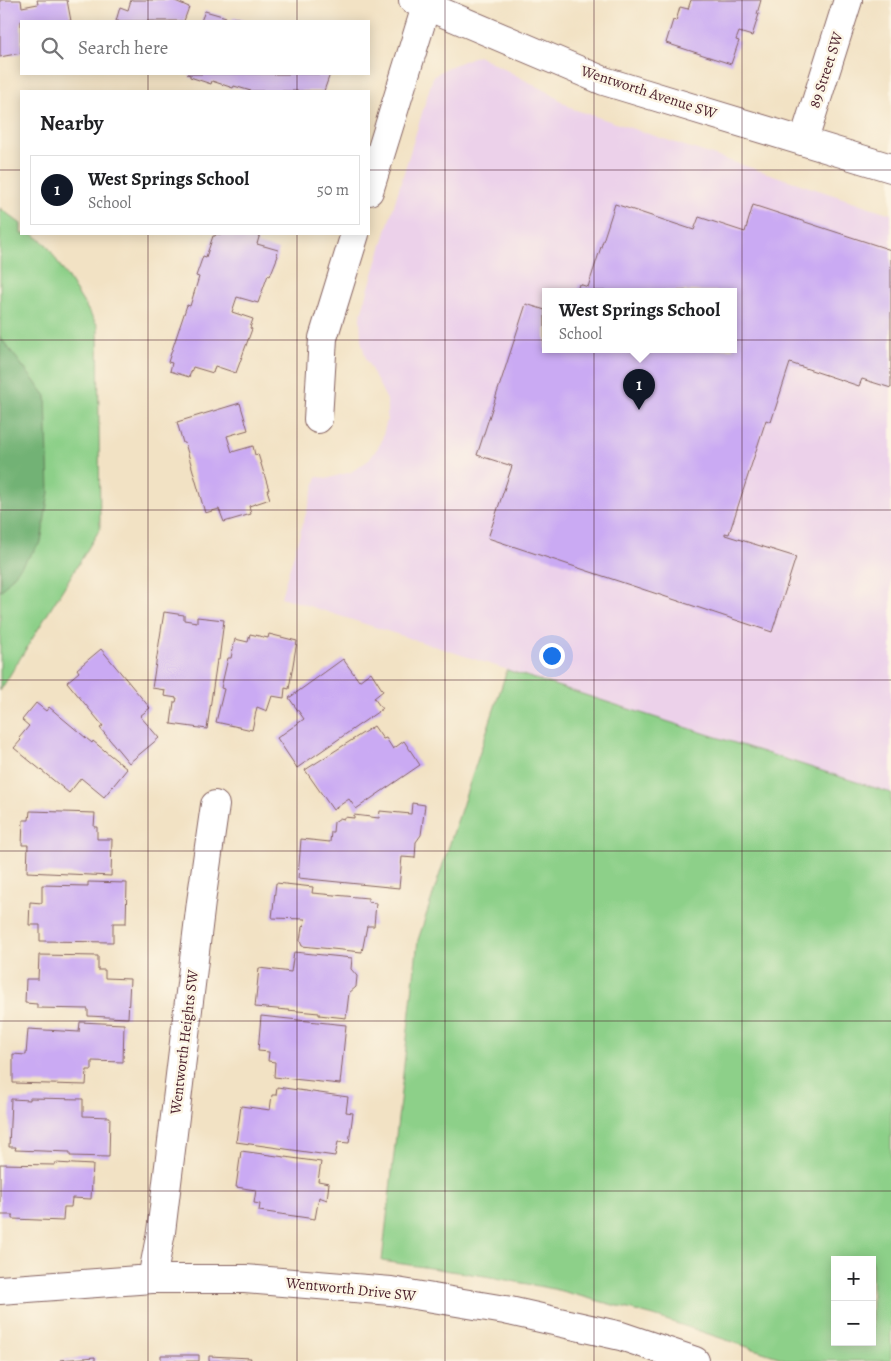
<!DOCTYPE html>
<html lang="en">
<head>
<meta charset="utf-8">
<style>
	:root { --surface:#fff; --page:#f2f2f2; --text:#202124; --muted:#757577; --line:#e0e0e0; --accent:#111827 }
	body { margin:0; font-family:Alegreya,serif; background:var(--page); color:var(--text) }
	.controls { position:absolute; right:15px; bottom:15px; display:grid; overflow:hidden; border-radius:0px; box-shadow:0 2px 12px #0003 }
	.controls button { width:45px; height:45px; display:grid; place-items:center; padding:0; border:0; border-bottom:1px solid var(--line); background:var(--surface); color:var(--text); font:25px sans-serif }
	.you { position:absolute; left:551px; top:655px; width:18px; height:18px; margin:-12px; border:4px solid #fff; border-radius:50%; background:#1a73e8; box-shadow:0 0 0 8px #1a73e833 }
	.badge { display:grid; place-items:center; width:32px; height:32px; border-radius:50%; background:var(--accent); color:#fff; font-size:16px; font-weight:700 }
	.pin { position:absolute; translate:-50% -41px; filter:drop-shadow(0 1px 2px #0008) }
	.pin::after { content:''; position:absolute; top:26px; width:18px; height:15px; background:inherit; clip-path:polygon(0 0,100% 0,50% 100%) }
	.popup { position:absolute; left:542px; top:288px; width:195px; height:65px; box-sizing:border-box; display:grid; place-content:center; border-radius:0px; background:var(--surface); filter:drop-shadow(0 1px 4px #0005); font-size:16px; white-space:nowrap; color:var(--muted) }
	.popup b { font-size:19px; color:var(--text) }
	.popup::after { content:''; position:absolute; left:50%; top:100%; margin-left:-10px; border:10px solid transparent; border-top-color:var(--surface) }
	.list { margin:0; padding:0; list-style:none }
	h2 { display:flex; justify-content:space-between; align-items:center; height:65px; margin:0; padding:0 20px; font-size:21px }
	h2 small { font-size:16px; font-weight:400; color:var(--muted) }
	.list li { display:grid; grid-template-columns:32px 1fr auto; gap:15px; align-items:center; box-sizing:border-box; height:70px; margin:0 10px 10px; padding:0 10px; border:1px solid var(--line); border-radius:0px }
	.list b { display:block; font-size:19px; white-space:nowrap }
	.list p { margin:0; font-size:16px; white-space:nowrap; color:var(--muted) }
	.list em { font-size:16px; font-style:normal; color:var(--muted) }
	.icon { flex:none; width:28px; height:28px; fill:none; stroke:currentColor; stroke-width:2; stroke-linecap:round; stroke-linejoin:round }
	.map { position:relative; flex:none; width:891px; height:1361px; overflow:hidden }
	.search { position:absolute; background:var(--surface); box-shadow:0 2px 12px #0003; left:20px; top:20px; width:350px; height:55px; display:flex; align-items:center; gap:12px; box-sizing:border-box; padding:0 18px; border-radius:0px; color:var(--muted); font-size:19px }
	.panel { position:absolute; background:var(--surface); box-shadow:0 2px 12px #0003; left:20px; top:90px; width:350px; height:145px; border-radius:0px }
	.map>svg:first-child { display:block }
	.built { fill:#ecd1ea; fill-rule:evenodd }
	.green { fill:#8dd089; stroke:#6c785a; fill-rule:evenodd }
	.forest { fill:#72b275; stroke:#5e6850 }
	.building { fill:#caaaf3 }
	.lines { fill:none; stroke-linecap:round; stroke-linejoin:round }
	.minor-casing { stroke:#856361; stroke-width:30 }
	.minor { stroke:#fff; stroke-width:28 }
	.grid { fill:none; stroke:#4a1f2b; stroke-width:1; stroke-opacity:0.55 }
	.labels { text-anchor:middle; stroke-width:5; stroke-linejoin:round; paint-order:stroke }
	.street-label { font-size:15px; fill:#4a1f2b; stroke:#fcf5e5 }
</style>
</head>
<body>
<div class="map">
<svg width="891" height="1361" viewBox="0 0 891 1361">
	<rect width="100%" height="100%" fill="#fcf5e5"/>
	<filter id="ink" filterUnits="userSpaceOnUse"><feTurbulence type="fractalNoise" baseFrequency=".02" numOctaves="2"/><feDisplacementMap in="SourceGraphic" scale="10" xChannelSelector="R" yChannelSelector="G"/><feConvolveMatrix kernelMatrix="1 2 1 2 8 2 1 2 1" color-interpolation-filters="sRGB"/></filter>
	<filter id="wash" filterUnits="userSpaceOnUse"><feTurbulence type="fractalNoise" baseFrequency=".0096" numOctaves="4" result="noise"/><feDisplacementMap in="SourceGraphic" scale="20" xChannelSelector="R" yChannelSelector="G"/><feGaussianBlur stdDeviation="1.12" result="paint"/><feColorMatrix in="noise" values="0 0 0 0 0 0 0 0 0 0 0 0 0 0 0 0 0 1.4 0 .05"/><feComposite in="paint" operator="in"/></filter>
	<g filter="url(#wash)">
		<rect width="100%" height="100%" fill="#f2e2c4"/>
		<path class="built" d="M 478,55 L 551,94 L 573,109 L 891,214 L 891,793 L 281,597 L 317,477 L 329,478 L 351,472 L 369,460 L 381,443 L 387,420 L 387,400 L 366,359 L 361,340 L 360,317 L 433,77 L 444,69 ZM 545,291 L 733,291 L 733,349 L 545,349 Z"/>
		<path class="green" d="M 0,208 L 21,224 L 21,234 L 33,234 L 47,245 L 98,326 L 100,529 L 0,691 Z
			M 507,670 L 891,793 L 891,1361 L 790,1361 L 654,1316 L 554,1289 L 485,1276 L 382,1261 L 418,940 ZM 835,1260 L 872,1260 L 872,1342 L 835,1342 Z"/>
		<path class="forest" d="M 0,337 L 46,396 L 49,492 L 41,542 L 0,592 Z"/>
		<g id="blocks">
			<path class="building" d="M 0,0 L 21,0 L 22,7 L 38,4 L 37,0 L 67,0 L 71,21 L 21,21 L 21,53 L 0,57 Z
				M 131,0 L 173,0 L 189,7 L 184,21 L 116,21 L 120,7 L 128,10 Z
				M 691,0 L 761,0 L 757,14 L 759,14 L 752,36 L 739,32 L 736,40 L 739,41 L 731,64 L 666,43 L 673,20 L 676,21 L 680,7 L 688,9 Z
				M 205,11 L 226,17 L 226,19 L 232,21 L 201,21 Z
				M 233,18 L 238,18 L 246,21 L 232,21 Z
				M 187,74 L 330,74 L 324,91 L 251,91 L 234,86 L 233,88 L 212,81 L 211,84 L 190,77 L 190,75 Z
				M 615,204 L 694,230 L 699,217 L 745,232 L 753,205 L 891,250 L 891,388 L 862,379 L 859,386 L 790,363 L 771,422 L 766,420 L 729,534 L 725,533 L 725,535 L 796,557 L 772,632 L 488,538 L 512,466 L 477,455 L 526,304 L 545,310 L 545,349 L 733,349 L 733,291 L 577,291 L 579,284 L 588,287 Z
				M 216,234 L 260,234 L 257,244 L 278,250 L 277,255 L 278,256 L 270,276 L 268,275 L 258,303 L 237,297 L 232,312 L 253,319 L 250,328 L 252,329 L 236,373 L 215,366 L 213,373 L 193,367 L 189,377 L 170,371 L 172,363 L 168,362 L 187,305 L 190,306 L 199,277 L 196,276 L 203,256 L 206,257 L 213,236 L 215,236 Z
				M 240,403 L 248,430 L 227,436 L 232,452 L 253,446 L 255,455 L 258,454 L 269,490 L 267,490 L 270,499 L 249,506 L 251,514 L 224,522 L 219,509 L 205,513 L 185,443 L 183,443 L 177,422 Z
				M 164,612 L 184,615 L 184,620 L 197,622 L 197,617 L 224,620 L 219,660 L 217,660 L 207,729 L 171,724 L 174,702 L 176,702 L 177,698 L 164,696 L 165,690 L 152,688 Z
				M 250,634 L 268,638 L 269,634 L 297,641 L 289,689 L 285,688 L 284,698 L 272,696 L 267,711 L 257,707 L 252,730 L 216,722 L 224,689 L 221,688 L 228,658 L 231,658 L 235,639 L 248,642 Z
				M 101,649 L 150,708 L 140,716 L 159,738 L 129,763 L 100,728 L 103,726 L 67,682 L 79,672 L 77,669 Z
				M 343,659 L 359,681 L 371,672 L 383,691 L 374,698 L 382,709 L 297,768 L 277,738 L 304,719 L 289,698 Z
				M 36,703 L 46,711 L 49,707 L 92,743 L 93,741 L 127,769 L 104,797 L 81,778 L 69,793 L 14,748 L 21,740 L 19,738 L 29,726 L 22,720 Z
				M 374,726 L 383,739 L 386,738 L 393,749 L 404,741 L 420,765 L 356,809 L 349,799 L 333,810 L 305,770 Z
				M 412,803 L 425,805 L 421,835 L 416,842 L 415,858 L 402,857 L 399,888 L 298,878 L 301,839 L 330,842 L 331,832 L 333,832 L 334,822 L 340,818 L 344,819 L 344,817 L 354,818 L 354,815 L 379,818 L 380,811 L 411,814 Z
				M 30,811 L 95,813 L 94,827 L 97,827 L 97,839 L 112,839 L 111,876 L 27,872 L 28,845 L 22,845 L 23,820 L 29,820 Z
				M 88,882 L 127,883 L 126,923 L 113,923 L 113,942 L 40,941 L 40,925 L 29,925 L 30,902 L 42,903 L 42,885 L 88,886 Z
				M 276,883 L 313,887 L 312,893 L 368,898 L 368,902 L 376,903 L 374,926 L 367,926 L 362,952 L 302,946 L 300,941 L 302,927 L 304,925 L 305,919 L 272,918 Z
				M 294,952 L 352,958 L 351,969 L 357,976 L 356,987 L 349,993 L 346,1018 L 319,1015 L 319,1013 L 255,1007 L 259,968 L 291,972 Z
				M 39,955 L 98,956 L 98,970 L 105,970 L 105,978 L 130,979 L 128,1018 L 88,1016 L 88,1009 L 37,1008 L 37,1004 L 25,1003 L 26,979 L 38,979 Z
				M 261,1016 L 346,1025 L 340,1084 L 274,1077 L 275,1062 L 268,1061 L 269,1052 L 258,1051 Z
				M 80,1022 L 124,1024 L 123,1062 L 92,1061 L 92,1070 L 87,1070 L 86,1085 L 13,1083 L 13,1054 L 26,1055 L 28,1029 L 79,1032 Z
				M 277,1087 L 348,1097 L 346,1112 L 353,1113 L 349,1143 L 338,1142 L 335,1156 L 236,1142 L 241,1106 L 270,1110 L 272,1095 L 276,1095 Z
				M 30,1098 L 83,1099 L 83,1116 L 110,1117 L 109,1157 L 70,1156 L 70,1152 L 15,1150 L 16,1147 L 9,1147 L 11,1099 L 30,1100 Z
				M 241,1151 L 321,1162 L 318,1181 L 329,1183 L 327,1200 L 319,1197 L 315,1219 L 259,1211 L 260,1204 L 254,1203 L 256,1190 L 236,1187 Z
				M 55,1163 L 93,1165 L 91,1199 L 72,1198 L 71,1207 L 64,1207 L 63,1221 L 13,1219 L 13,1215 L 0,1215 L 0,1164 L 55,1165 Z
				M 161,1355 L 199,1355 L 199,1361 L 161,1361 Z
				M 209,1356 L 251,1358 L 250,1361 L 209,1361 Z
				M 95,1357 L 95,1361 L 60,1361 L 60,1360 Z"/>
		</g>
	</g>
	<g filter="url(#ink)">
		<use href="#blocks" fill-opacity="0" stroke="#856361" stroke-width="1"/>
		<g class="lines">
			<g class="minor-casing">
				<path id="minor" d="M 413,0 L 604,81 L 891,168
					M 804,140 L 848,0
					M 369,191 L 428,0
					M 318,419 L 323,338 L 355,234
					M 152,1279 L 161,1232 L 201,902 L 215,805
					M 0,1290 L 152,1279 L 245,1279 L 391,1291 L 505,1310 L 621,1336 L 695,1361"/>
			</g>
			<use href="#minor" class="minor"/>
		</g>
	</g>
	<path class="grid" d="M 148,0 L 148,21M 297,0 L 297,21M 445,0 L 445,1361M 594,0 L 594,1361M 742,0 L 742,1361M 148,74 L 148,91M 297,74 L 297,91M 0,170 L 21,170M 369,170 L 891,170M 148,234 L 148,1361M 297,234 L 297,1361M 0,340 L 891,340M 0,510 L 891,510M 0,680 L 891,680M 0,851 L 891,851M 0,1021 L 891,1021M 0,1191 L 891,1191"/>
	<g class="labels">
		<g class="street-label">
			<text transform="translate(826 70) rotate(-72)" y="5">89 Street SW</text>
			<text transform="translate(649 92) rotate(18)" y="5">Wentworth Avenue SW</text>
			<text transform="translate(184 1042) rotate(-83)" y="5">Wentworth Heights SW</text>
			<text transform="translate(351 1289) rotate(6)" y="5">Wentworth Drive SW</text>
		</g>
	</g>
</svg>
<div class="controls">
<button>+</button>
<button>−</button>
</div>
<div class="you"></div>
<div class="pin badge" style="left:639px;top:410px">1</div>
<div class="popup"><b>West Springs School</b>School</div>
<div class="search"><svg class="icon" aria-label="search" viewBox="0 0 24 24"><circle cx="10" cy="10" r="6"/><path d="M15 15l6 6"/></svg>Search here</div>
<section class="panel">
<h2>Nearby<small></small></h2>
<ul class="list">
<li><span class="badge">1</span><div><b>West Springs School</b><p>School</p></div><em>50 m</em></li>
</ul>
</section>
</div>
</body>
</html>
